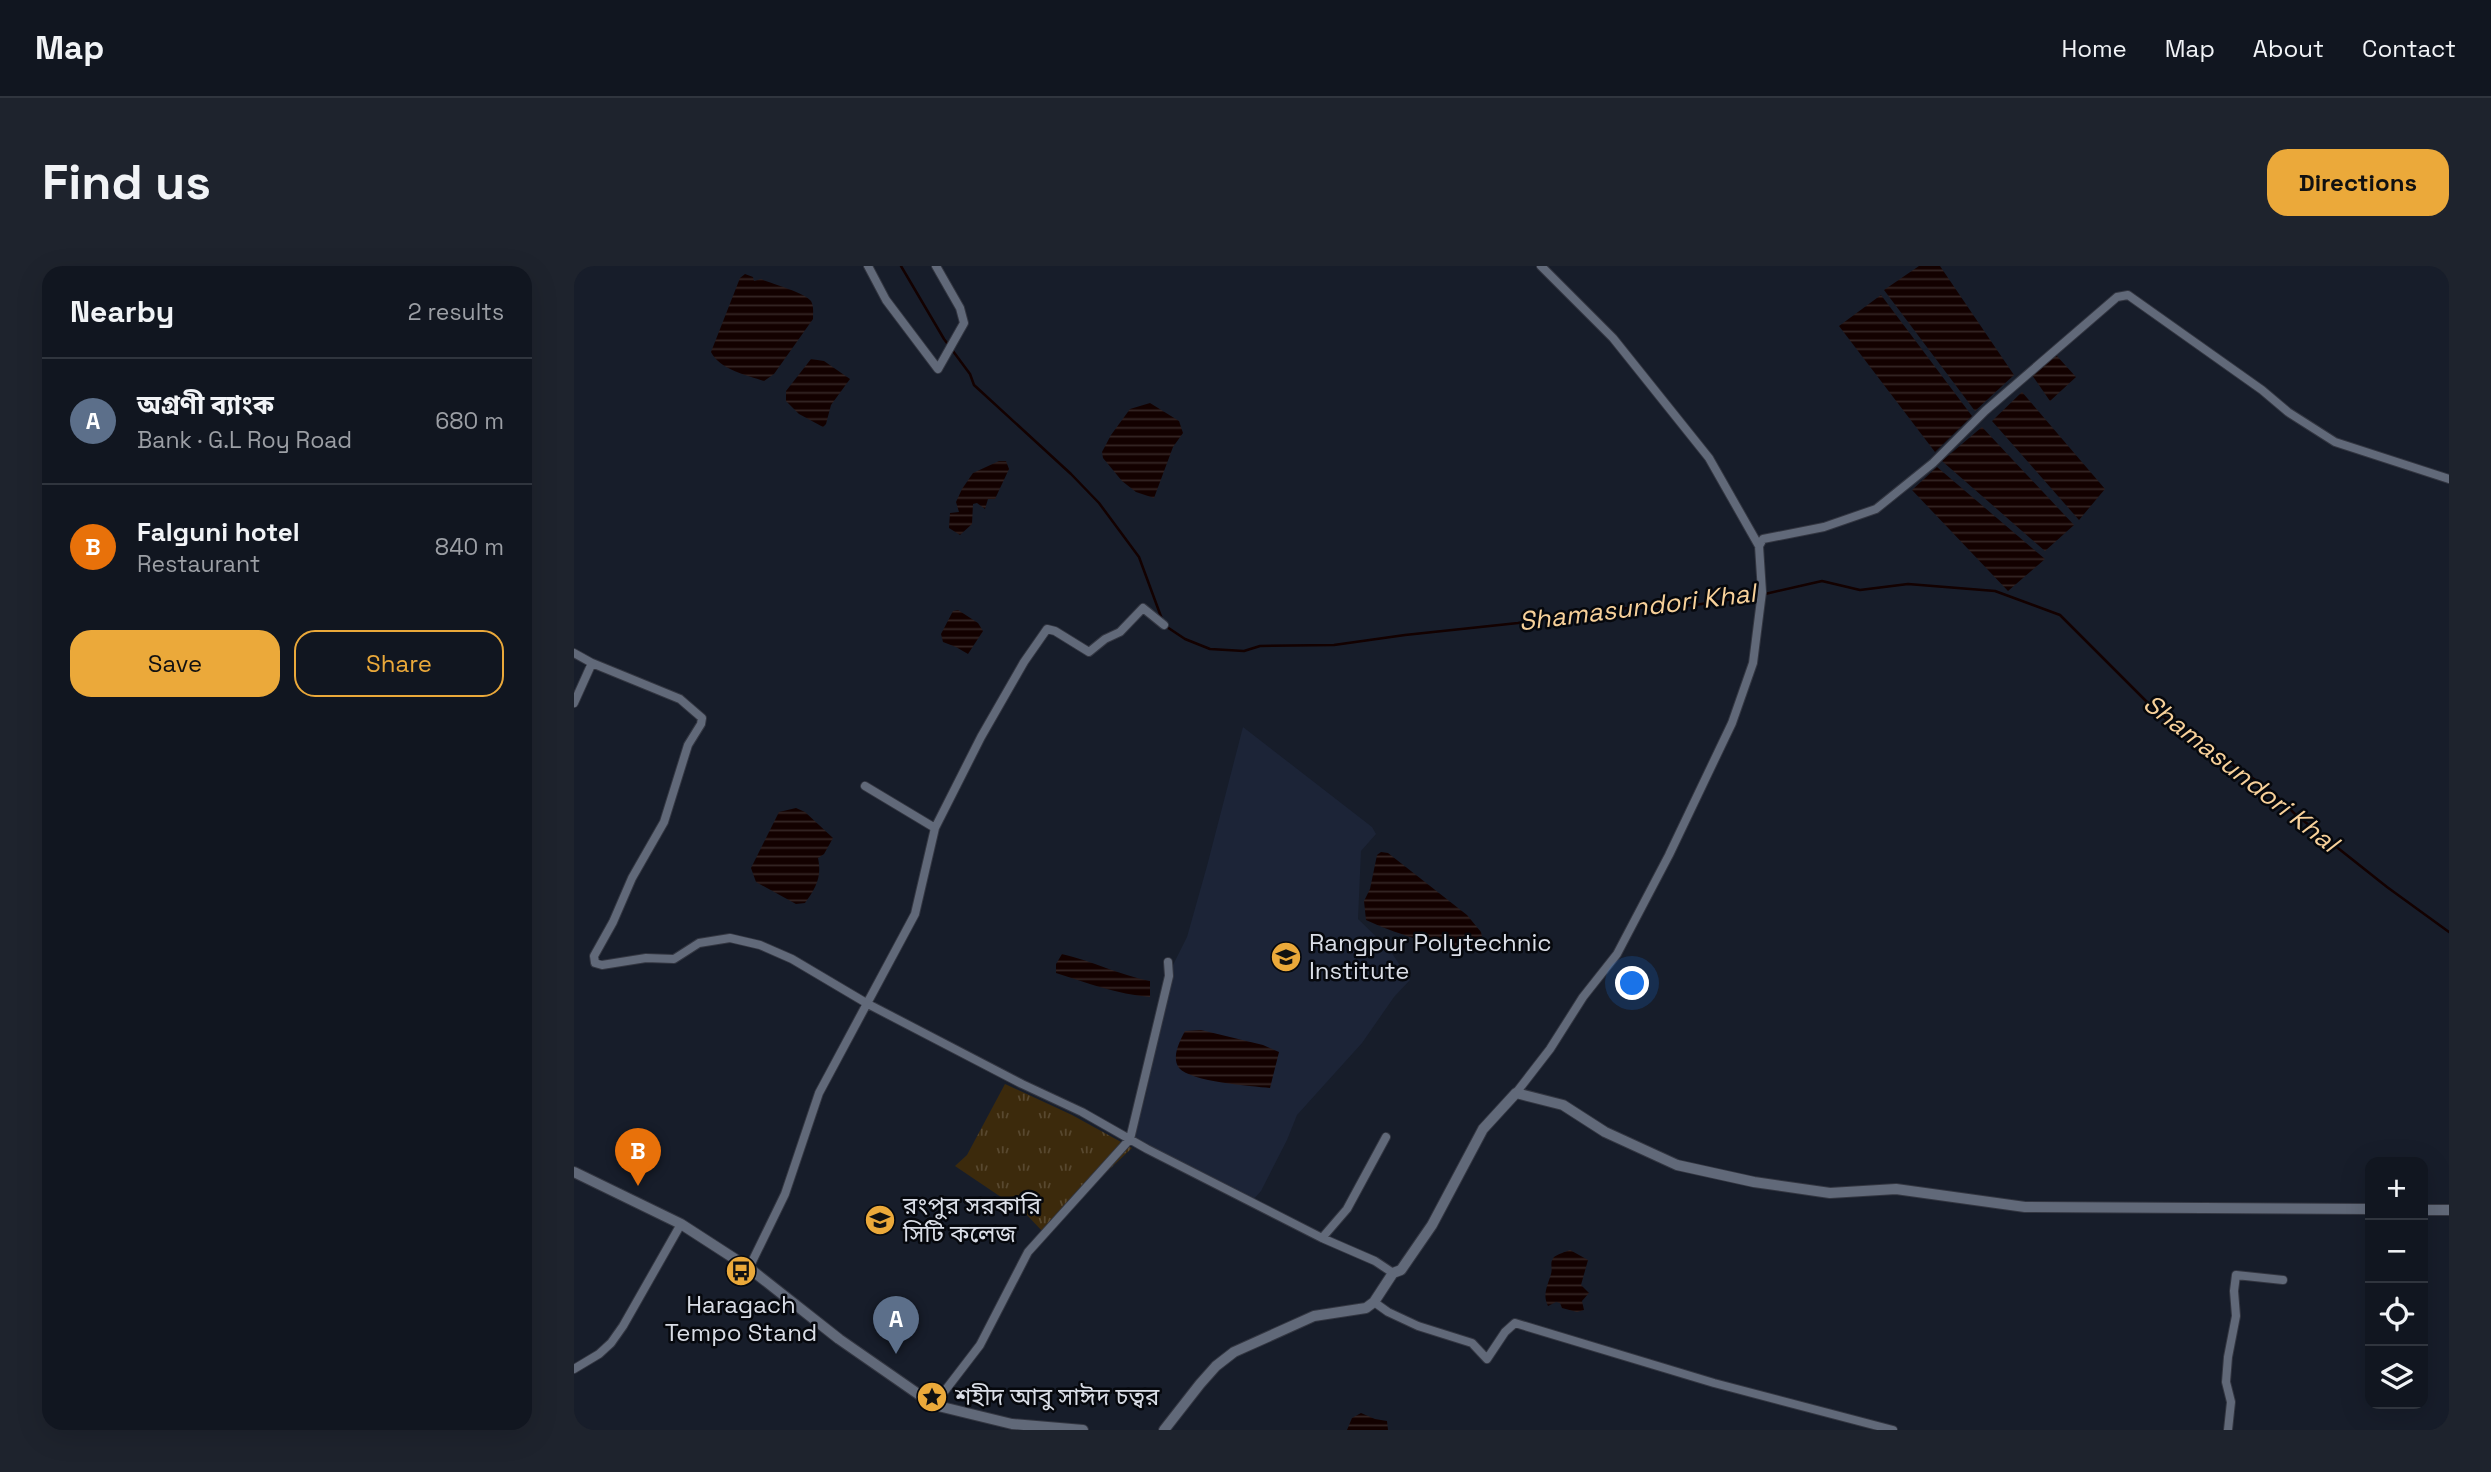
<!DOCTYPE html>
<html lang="en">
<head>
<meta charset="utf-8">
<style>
	:root { --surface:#111620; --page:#1e232d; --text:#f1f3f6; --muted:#9c9fa5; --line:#30353e; --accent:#eba93a }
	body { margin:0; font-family:"Space Grotesk","Noto Sans Bengali",sans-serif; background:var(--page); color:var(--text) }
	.controls { position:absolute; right:21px; bottom:21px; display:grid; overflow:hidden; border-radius:14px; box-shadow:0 7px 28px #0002 }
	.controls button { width:63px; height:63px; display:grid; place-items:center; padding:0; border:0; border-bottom:2px solid var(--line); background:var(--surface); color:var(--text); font:35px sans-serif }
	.you { position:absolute; left:1059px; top:718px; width:24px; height:24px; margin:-18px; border:5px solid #fff; border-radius:50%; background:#1a73e8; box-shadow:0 0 0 10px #1a73e833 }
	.badge { display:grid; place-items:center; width:46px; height:46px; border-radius:50%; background:var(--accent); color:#fff; font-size:23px; font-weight:700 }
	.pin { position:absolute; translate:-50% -58px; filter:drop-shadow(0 2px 4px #0008) }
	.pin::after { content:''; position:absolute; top:37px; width:24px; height:21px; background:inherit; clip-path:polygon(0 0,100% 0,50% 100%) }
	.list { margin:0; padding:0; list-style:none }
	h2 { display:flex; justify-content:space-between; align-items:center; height:91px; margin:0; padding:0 28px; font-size:30px }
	h2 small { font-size:23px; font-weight:400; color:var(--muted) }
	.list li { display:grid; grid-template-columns:46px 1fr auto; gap:21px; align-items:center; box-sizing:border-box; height:126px; padding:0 28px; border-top:2px solid var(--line) }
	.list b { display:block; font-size:26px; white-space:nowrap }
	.list p { margin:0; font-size:23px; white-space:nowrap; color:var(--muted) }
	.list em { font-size:23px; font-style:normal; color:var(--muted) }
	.actions { display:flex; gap:14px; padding:21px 28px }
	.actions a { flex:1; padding:16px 0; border:2px solid var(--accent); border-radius:21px; text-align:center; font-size:24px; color:var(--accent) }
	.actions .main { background:var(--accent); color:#111 }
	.icon { flex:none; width:38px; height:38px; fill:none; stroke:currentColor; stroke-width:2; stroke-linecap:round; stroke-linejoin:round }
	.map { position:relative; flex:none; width:1875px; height:1164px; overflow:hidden; border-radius:21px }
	header { display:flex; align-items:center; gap:42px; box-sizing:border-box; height:98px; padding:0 35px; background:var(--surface); border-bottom:2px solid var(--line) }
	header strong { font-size:33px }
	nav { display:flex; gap:38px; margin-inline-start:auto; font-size:24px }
	.intro { display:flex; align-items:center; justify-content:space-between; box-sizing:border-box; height:168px; padding:0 42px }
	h1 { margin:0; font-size:49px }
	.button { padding:18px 32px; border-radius:21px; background:var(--accent); color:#111; font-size:24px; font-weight:700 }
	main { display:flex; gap:42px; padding:0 42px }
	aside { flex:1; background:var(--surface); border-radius:21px; box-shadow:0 7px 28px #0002 }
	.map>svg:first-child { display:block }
	.built { fill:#1c2437 }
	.park { fill:url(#park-tufts) }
	.water { fill:url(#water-rules) }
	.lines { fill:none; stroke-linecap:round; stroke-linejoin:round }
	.stream { stroke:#130100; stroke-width:2.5 }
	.street-casing { stroke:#333641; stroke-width:10 }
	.secondary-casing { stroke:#333641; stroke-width:12 }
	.street { stroke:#616979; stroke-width:8 }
	.secondary { stroke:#616979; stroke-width:10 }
	.labels { text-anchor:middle; stroke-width:5; stroke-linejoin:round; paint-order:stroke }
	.poi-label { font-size:24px; fill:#d9dde6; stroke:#06080d; text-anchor:start }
	.water-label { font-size:26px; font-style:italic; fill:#f8d19a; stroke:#06080d }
</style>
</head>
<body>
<header>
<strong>Map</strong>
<nav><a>Home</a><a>Map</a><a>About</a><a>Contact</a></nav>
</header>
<div class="intro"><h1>Find us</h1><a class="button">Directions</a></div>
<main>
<aside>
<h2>Nearby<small>2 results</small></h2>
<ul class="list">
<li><span class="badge" style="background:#5c6f8a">A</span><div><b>অগ্রণী ব্যাংক</b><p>Bank · G.L Roy Road</p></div><em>680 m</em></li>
<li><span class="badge" style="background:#e8710a">B</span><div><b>Falguni hotel</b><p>Restaurant</p></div><em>840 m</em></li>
</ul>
<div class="actions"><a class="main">Save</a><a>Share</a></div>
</aside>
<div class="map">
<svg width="1875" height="1164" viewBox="0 0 1875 1164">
	<defs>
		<pattern id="park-tufts" width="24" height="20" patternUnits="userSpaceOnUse" patternTransform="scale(1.75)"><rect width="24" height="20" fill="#3c2a0c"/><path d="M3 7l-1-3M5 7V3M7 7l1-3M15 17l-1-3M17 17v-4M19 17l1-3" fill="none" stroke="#58482f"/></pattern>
		<pattern id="water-rules" width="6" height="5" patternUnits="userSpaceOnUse" patternTransform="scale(1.75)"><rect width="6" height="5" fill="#130100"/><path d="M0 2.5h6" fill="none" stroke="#352625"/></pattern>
	</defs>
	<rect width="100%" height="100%" fill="#171d2a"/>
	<path class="built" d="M 669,461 L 798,561 L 802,568 L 787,585 L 784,653 L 815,683 L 836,714 L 820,731 L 788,777 L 723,849 L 713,874 L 687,925 L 679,934 L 555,869 L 571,833 L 599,699 L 613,671 L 633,600 Z"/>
	<path class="park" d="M 431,818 L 498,849 L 558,882 L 469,966 L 452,948 L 381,900 L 393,889 Z"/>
	<path class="water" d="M 1345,0 L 1366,0 L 1440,109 L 1401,145 L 1310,24 Z
		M 171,8 L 179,11 L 180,15 L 187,13 C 198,18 230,26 237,35 C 240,40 239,48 239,53 L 200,108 L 190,115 C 173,109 146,104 137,86 L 166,12 Z
		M 1307,29 L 1398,150 L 1361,186 L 1265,60 Z
		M 1482,89 L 1502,111 L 1476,135 L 1458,109 Z
		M 237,93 L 250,95 L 276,113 L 257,139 L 252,158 L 249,161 L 225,148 L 212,135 L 212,125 Z
		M 1448,126 L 1531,223 L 1505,254 L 1418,155 Z
		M 576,137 L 605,155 L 609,167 L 599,181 L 580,232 L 562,226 L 548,215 L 529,192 L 528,186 L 537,169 L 556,143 Z
		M 1408,161 L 1500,259 L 1471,285 L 1368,195 Z
		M 425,195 L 432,195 L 435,203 L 421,233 L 414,233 L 411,243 L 403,237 L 399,238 L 398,258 L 386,269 L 375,262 L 376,247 L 385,246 L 382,236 L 388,223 L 399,207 Z
		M 1363,201 L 1471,293 L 1434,325 L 1338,224 Z
		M 384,344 L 404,357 L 409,365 L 394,388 L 382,381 L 369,376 L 367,368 L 379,345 Z
		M 222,542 L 231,546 L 259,572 L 250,588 L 244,592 C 248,611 242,622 231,637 L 222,638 L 182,616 L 177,602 L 205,546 Z
		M 807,586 L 814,587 L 893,649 L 907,666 L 909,676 L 904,682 C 878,687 817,666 792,654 L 790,635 L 796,623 L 803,589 Z
		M 488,688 C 518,695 546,709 576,715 L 576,731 C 543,728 513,717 482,707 L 482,698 Z
		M 627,764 L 689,779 L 705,786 L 696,822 C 677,820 617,816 605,802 C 597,791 606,775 611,765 Z
		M 996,984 L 1014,994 L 1007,1019 L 1015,1027 L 1008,1035 L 1010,1044 L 1003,1046 L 988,1042 L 986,1037 L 982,1036 L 974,1040 C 968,1028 974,1019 977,1008 C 979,1001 975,997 980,991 C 984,988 991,986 996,984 Z
		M 787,1147 L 801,1153 L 813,1155 L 814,1164 L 773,1164 L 778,1152 Z"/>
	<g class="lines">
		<path class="stream" d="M 327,0 L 370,73 L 396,108 L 400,119 L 497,208 L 525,237 L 565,291 L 589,356
			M 1191,328 L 1248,315 L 1286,324 L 1334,318 L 1421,325 L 1486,349 L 1584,447 L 1696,524 L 1721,548 L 1813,621 L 1875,666
			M 593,361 L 611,373 L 636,383 L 670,385 L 686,380 L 760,379 L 831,369 L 944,357 L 995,348 L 1054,342 L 1121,339 L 1185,329"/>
		<g class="street-casing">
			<path id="street" d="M 294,0 L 312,34 L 364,103 L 390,57 L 386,42 L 362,0
				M 1185,280 L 1189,273 L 1250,261 L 1302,243 L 1359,197 L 1411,145 L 1543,31 L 1554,29 L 1688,124 L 1714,146 L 1761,176 L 1875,213
				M 0,387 L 18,397 L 106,433 L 128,452 L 127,458 L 114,479 L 90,556 L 58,612 L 39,656 L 20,690 L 21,697 L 28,699 L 72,692 L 100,693 L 125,677 L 156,672 L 186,679 L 218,693 L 294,738 L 448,818 L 508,846 L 573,883 L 748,972 L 801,995 L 819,1007
				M 0,437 L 18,397
				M 291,520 L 361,562
				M 942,827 L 976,783 L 1009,731 L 1043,688 L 1095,589 L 1158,457 L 1179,397 L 1188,326 L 1185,280 L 1135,192 L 1039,72 L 967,0
				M 748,972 L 773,943 L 812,871
				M 175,1002 L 211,928 L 245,827 L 341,648 L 361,562 L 407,471 L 450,396 L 473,363 L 481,365 L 515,386 L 531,373 L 546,366 L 569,342 L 590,359
				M 800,1036 L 814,1046 L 844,1060 L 898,1077 L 913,1093 L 931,1066 L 941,1057 L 1140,1117 L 1319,1164
				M 0,1103 L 25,1088 L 37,1077 L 49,1060 L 107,958
				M 360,1139 L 406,1079 L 454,986 L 556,873 L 595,710 L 594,696
				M 1654,1164 L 1657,1136 L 1652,1116 L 1654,1091 L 1662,1050 L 1660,1025 L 1662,1009 L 1709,1014"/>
		</g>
		<g class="secondary-casing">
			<path id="secondary" d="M 0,906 L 107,958 L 175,1002 L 265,1073 L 360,1139 L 438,1158 L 509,1164
				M 1849,944 L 1875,944
				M 590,1164 L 626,1118 L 642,1100 L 660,1086 L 740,1050 L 792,1042 L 800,1036 L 819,1007 L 827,1004 L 858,959 L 909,863 L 942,827 L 989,839 L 1031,866 L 1103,899 L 1180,916 L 1256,927 L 1322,923 L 1451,941 L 1796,943"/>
		</g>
		<use href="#street" class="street"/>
		<use href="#secondary" class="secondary"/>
	</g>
	<defs>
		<g id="university-disc" transform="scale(1.575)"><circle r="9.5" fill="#eba93a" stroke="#06080d"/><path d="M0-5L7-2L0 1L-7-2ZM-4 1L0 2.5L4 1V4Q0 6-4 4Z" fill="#111"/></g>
		<g id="bus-disc" transform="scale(1.575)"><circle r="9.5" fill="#eba93a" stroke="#06080d"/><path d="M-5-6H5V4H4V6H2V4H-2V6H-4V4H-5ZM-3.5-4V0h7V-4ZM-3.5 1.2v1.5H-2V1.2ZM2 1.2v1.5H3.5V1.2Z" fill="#111"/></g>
		<g id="sight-disc" transform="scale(1.575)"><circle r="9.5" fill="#eba93a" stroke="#06080d"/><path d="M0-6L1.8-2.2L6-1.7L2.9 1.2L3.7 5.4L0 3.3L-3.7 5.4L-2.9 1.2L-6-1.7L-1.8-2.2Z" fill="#111"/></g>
	</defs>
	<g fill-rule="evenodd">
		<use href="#university-disc" x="712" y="691"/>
		<use href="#university-disc" x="306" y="954"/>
		<use href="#bus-disc" x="167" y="1005"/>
		<use href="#sight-disc" x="358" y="1131"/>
	</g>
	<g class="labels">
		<g class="poi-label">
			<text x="735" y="685">Rangpur Polytechnic<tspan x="735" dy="28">Institute</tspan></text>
			<text x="329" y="948">রংপুর সরকারি<tspan x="329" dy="28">সিটি কলেজ</tspan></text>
			<text x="167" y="1047" text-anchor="middle">Haragach<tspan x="167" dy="28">Tempo Stand</tspan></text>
			<text x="381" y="1139">শহীদ আবু সাঈদ চত্বর</text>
		</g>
		<g class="water-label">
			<text transform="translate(1063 341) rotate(-7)" y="9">Shamasundori Khal</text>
			<text transform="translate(1667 507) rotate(38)" y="9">Shamasundori Khal</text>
		</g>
	</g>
</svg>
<div class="controls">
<button>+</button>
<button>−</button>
<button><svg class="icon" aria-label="locate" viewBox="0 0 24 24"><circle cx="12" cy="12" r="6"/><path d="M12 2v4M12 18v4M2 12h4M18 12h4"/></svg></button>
<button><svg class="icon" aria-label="layers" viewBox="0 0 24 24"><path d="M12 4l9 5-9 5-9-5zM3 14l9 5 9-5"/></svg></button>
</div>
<div class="you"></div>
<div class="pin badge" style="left:322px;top:1088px;background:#5c6f8a">A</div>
<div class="pin badge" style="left:64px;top:920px;background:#e8710a">B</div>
</div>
</main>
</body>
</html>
